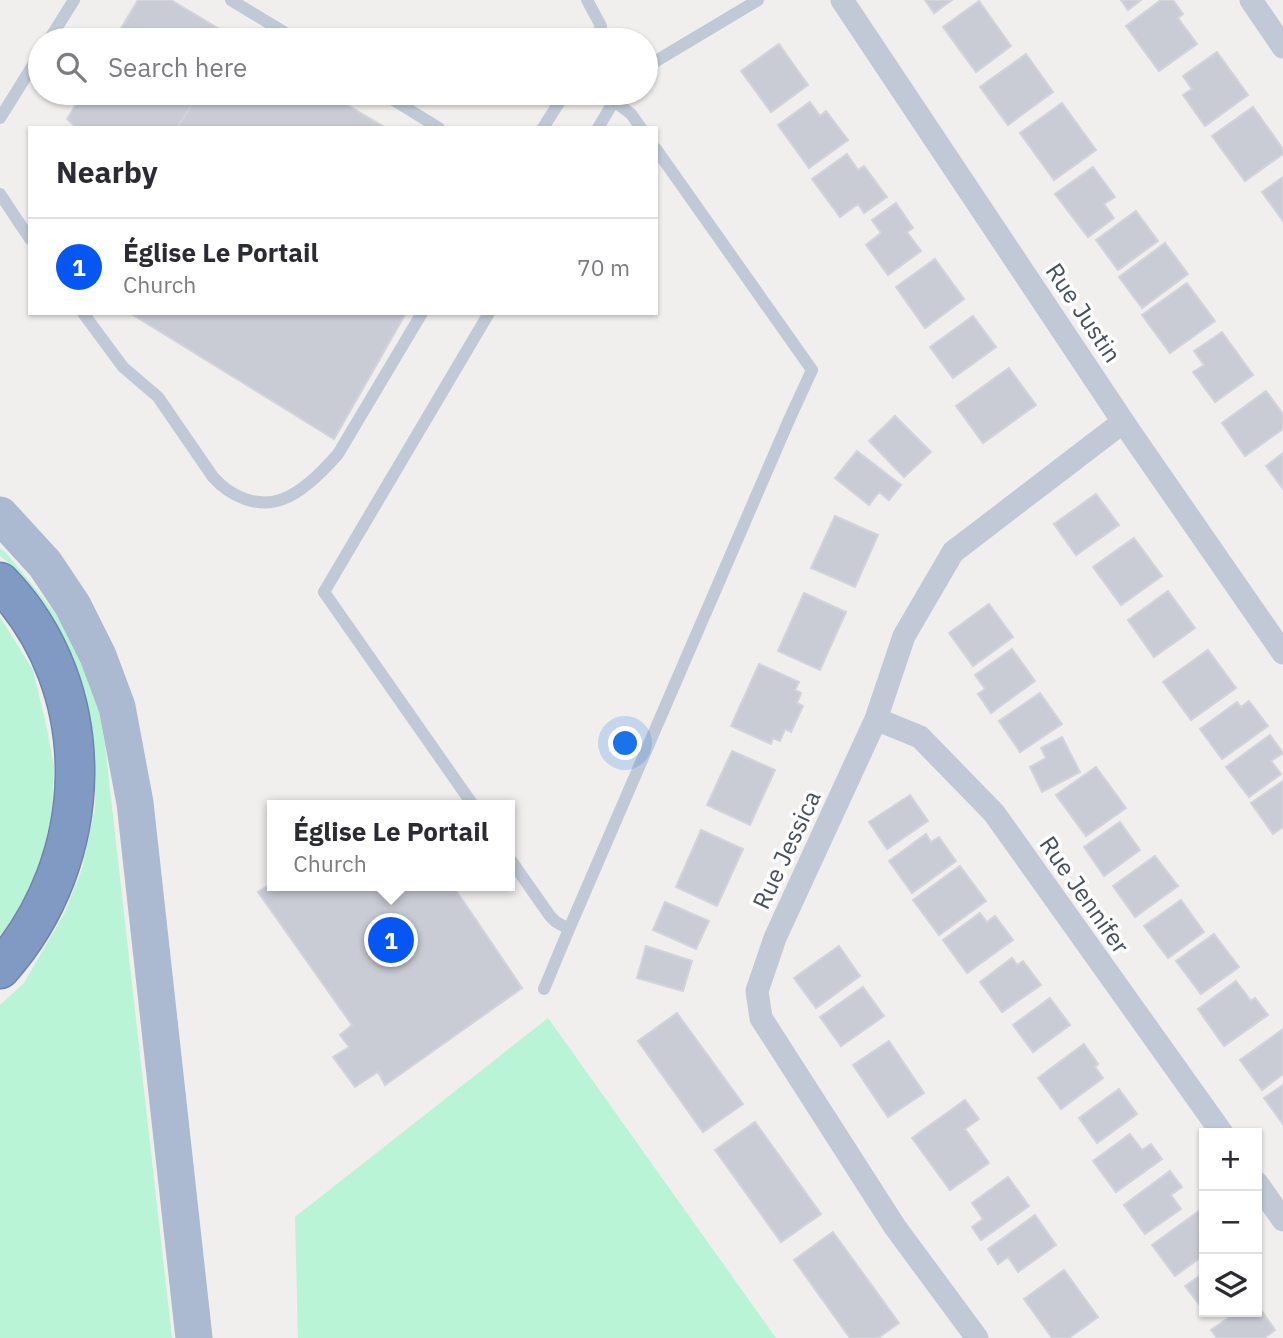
<!DOCTYPE html>
<html lang="en">
<head>
<meta charset="utf-8">
<style>
	:root { --surface:#fff; --page:#f7f7f7; --text:#2b2b33; --muted:#7c7c81; --line:#e1e1e2; --accent:#0656f4 }
	body { margin:0; font-family:"IBM Plex Sans",sans-serif; background:var(--page); color:var(--text) }
	.controls { position:absolute; right:21px; bottom:21px; display:grid; overflow:hidden; border-radius:0px; box-shadow:0 2px 5px #0004 }
	.controls button { width:63px; height:63px; display:grid; place-items:center; padding:0; border:0; border-bottom:2px solid var(--line); background:var(--surface); color:var(--text); font:35px sans-serif }
	.you { position:absolute; left:626px; top:744px; width:24px; height:24px; margin:-18px; border:5px solid #fff; border-radius:50%; background:#1a73e8; box-shadow:0 0 0 10px #1a73e833 }
	.badge { display:grid; place-items:center; width:46px; height:46px; border-radius:50%; background:var(--accent); color:#fff; font-size:23px; font-weight:700 }
	.pin { position:absolute; translate:-50% -50%; border:4px solid #fff; box-shadow:0 2px 7px #0006 }
	.popup { position:absolute; left:267px; top:800px; width:248px; height:91px; box-sizing:border-box; display:grid; place-content:center; border-radius:0px; background:var(--surface); filter:drop-shadow(0 2px 5px #0005); font-size:23px; white-space:nowrap; color:var(--muted) }
	.popup b { font-size:26px; color:var(--text) }
	.popup::after { content:''; position:absolute; left:50%; top:100%; margin-left:-14px; border:14px solid transparent; border-top-color:var(--surface) }
	.list { margin:0; padding:0; list-style:none }
	h2 { display:flex; justify-content:space-between; align-items:center; height:91px; margin:0; padding:0 28px; font-size:30px }
	h2 small { font-size:23px; font-weight:400; color:var(--muted) }
	.list li { display:grid; grid-template-columns:46px 1fr auto; gap:21px; align-items:center; box-sizing:border-box; height:98px; padding:0 28px; border-top:2px solid var(--line) }
	.list b { display:block; font-size:26px; white-space:nowrap }
	.list p { margin:0; font-size:23px; white-space:nowrap; color:var(--muted) }
	.list em { font-size:23px; font-style:normal; color:var(--muted) }
	.icon { flex:none; width:38px; height:38px; fill:none; stroke:currentColor; stroke-width:2; stroke-linecap:round; stroke-linejoin:round }
	.map { position:relative; flex:none; width:1283px; height:1338px; overflow:hidden }
	.search { position:absolute; background:var(--surface); box-shadow:0 2px 5px #0004; left:28px; top:28px; width:630px; height:77px; display:flex; align-items:center; gap:18px; box-sizing:border-box; padding:0 24px; border-radius:38px; color:var(--muted); font-size:26px }
	.panel { position:absolute; background:var(--surface); box-shadow:0 2px 5px #0004; left:28px; top:126px; width:630px; height:189px; border-radius:0px }
	.map>svg:first-child { display:block }
	.green { fill:#b8f4d5 }
	.building { fill:#caccd5; stroke:#d2d3db; stroke-width:2 }
	.lines { fill:none; stroke-linecap:round; stroke-linejoin:round }
	.motorway-casing { stroke:#6c85af; stroke-width:41 }
	.service { stroke:#c0c9d5; stroke-width:12 }
	.minor { stroke:#c0c9d5; stroke-width:23 }
	.primary { stroke:#abbad0; stroke-width:37 }
	.motorway { stroke:#819ac3; stroke-width:38 }
	.labels { text-anchor:middle; stroke-width:7; stroke-linejoin:round; paint-order:stroke }
	.street-label { font-size:24px; fill:#454f5e; stroke:#fff }
</style>
</head>
<body>
<div class="map">
<svg width="1283" height="1338" viewBox="0 0 1283 1338">
	<rect width="100%" height="100%" fill="#f1eeee"/>
	<path class="green" d="M 0,548 L 7,554 L 60,619 L 82,661 L 97,699 L 105,745 L 172,1338 L 0,1338 L 0,1005 L 24,983 L 64,914 L 82,869 L 95,808 L 95,753 L 84,695 L 68,652 L 46,609 L 10,564 L 0,556 Z
		M 0,617 L 33,670 L 45,720 L 54,766 L 52,812 L 42,857 L 20,910 L 0,935 Z
		M 548,1018 L 776,1338 L 298,1338 L 295,1217 Z"/>
	<path class="building" d="M 138,0 L 171,0 L 234,38 L 232,40 L 114,40 Z
		M 925,0 L 952,0 L 934,13 Z
		M 1121,0 L 1141,0 L 1128,10 Z
		M 1161,0 L 1173,0 L 1183,14 L 1178,18 L 1197,44 L 1159,71 L 1126,26 Z
		M 979,1 L 1011,46 L 976,72 L 943,27 Z
		M 779,44 L 808,85 L 771,112 L 741,71 Z
		M 1217,52 L 1248,95 L 1205,126 L 1183,95 L 1192,89 L 1183,76 Z
		M 1026,54 L 1053,92 L 1008,125 L 980,87 Z
		M 83,93 L 199,93 L 177,128 L 77,128 L 67,119 Z
		M 199,93 L 327,93 L 386,128 L 177,128 Z
		M 810,102 L 820,116 L 826,111 L 848,140 L 809,168 L 778,125 Z
		M 1062,103 L 1096,150 L 1054,180 L 1020,133 Z
		M 1253,107 L 1283,149 L 1283,154 L 1245,181 L 1212,136 Z
		M 847,154 L 858,170 L 864,166 L 887,197 L 864,213 L 858,204 L 840,217 L 812,179 Z
		M 1093,167 L 1115,197 L 1104,204 L 1114,218 L 1088,237 L 1055,194 Z
		M 1283,177 L 1283,221 L 1262,192 Z
		M 896,203 L 913,228 L 907,232 L 921,251 L 888,275 L 866,245 L 881,233 L 872,220 Z
		M 1136,211 L 1158,241 L 1118,270 L 1096,240 Z
		M 1165,243 L 1188,274 L 1142,308 L 1119,277 Z
		M 935,259 L 964,299 L 925,328 L 896,287 Z
		M 1187,283 L 1215,321 L 1170,353 L 1142,315 Z
		M 130,313 L 406,313 L 334,439 Z
		M 973,316 L 996,347 L 953,378 L 930,347 Z
		M 1222,332 L 1253,375 L 1215,402 L 1193,372 L 1204,365 L 1194,351 Z
		M 1009,368 L 1036,405 L 983,443 L 956,406 Z
		M 1266,391 L 1283,414 L 1283,429 L 1245,456 L 1222,423 Z
		M 895,416 L 931,452 L 904,477 L 869,441 Z
		M 857,451 L 901,485 L 889,500 L 879,492 L 869,505 L 835,478 Z
		M 1283,453 L 1283,489 L 1266,466 Z
		M 1096,494 L 1119,525 L 1076,555 L 1054,524 Z
		M 835,516 L 878,535 L 855,587 L 811,568 Z
		M 1134,538 L 1162,576 L 1121,605 L 1093,567 Z
		M 1168,591 L 1195,628 L 1154,657 L 1128,620 Z
		M 804,593 L 846,612 L 820,670 L 778,651 Z
		M 989,604 L 1013,637 L 973,666 L 949,633 Z
		M 1012,649 L 1035,681 L 991,713 L 978,694 L 985,689 L 975,675 Z
		M 1208,650 L 1236,688 L 1191,720 L 1163,682 Z
		M 759,664 L 799,682 L 795,690 L 801,693 L 797,703 L 803,706 L 791,732 L 785,729 L 780,741 L 773,738 L 771,744 L 731,726 Z
		M 1040,693 L 1062,724 L 1020,752 L 999,721 Z
		M 1249,701 L 1268,726 L 1222,759 L 1200,729 L 1237,702 L 1241,707 Z
		M 1270,735 L 1283,753 L 1271,761 L 1281,774 L 1249,797 L 1226,767 Z
		M 1062,737 L 1080,772 L 1042,792 L 1030,767 L 1046,758 L 1041,748 Z
		M 732,751 L 775,770 L 750,825 L 707,805 Z
		M 1096,767 L 1126,808 L 1086,836 L 1056,795 Z
		M 1283,781 L 1283,827 L 1273,834 L 1251,803 Z
		M 910,795 L 928,821 L 887,849 L 869,822 Z
		M 1120,822 L 1140,850 L 1104,876 L 1084,847 Z
		M 701,830 L 743,849 L 717,906 L 676,887 Z
		M 926,834 L 931,842 L 939,837 L 956,861 L 912,893 L 889,861 Z
		M 1155,856 L 1178,886 L 1135,917 L 1113,886 Z
		M 960,866 L 986,901 L 939,935 L 913,900 Z
		M 272,883 L 272,886 L 453,886 L 522,988 L 385,1085 L 378,1072 L 355,1087 L 333,1057 L 349,1047 L 340,1035 L 352,1025 L 258,892 Z
		M 1181,900 L 1204,932 L 1168,958 L 1144,926 Z
		M 665,902 L 709,921 L 696,949 L 653,930 Z
		M 980,913 L 987,922 L 995,916 L 1013,940 L 967,973 L 943,940 Z
		M 1214,934 L 1239,967 L 1201,994 L 1176,961 Z
		M 646,946 L 692,961 L 683,991 L 637,978 Z
		M 839,946 L 860,976 L 816,1008 L 794,978 Z
		M 1012,958 L 1017,965 L 1023,961 L 1041,985 L 1002,1012 L 980,982 Z
		M 1236,981 L 1251,1001 L 1255,998 L 1268,1015 L 1224,1046 L 1198,1009 Z
		M 863,987 L 884,1016 L 841,1046 L 820,1017 Z
		M 1050,998 L 1070,1025 L 1033,1052 L 1013,1025 Z
		M 677,1013 L 743,1104 L 703,1132 L 638,1041 Z
		M 1283,1029 L 1283,1074 L 1262,1090 L 1240,1060 Z
		M 889,1041 L 924,1093 L 888,1117 L 853,1065 Z
		M 1084,1044 L 1098,1064 L 1095,1067 L 1103,1078 L 1061,1109 L 1038,1078 Z
		M 1283,1085 L 1283,1124 L 1264,1098 Z
		M 1119,1089 L 1137,1114 L 1097,1143 L 1079,1118 Z
		M 965,1100 L 979,1119 L 965,1129 L 989,1163 L 950,1190 L 912,1138 Z
		M 755,1122 L 821,1214 L 781,1242 L 715,1150 Z
		M 1130,1134 L 1142,1150 L 1151,1144 L 1162,1159 L 1116,1192 L 1093,1161 Z
		M 1170,1171 L 1182,1187 L 1171,1195 L 1181,1209 L 1145,1234 L 1124,1205 Z
		M 1008,1177 L 1029,1206 L 981,1240 L 972,1227 L 983,1219 L 972,1203 Z
		M 1199,1211 L 1204,1218 L 1204,1229 L 1200,1233 L 1204,1239 L 1204,1255 L 1175,1276 L 1152,1245 Z
		M 1035,1215 L 1056,1245 L 1018,1272 L 1008,1257 L 998,1264 L 988,1249 Z
		M 833,1232 L 899,1323 L 878,1338 L 850,1338 L 794,1260 Z
		M 1064,1270 L 1098,1317 L 1069,1338 L 1052,1338 L 1024,1299 Z
		M 1204,1273 L 1204,1312 L 1214,1312 L 1208,1316 L 1185,1286 Z
		M 1257,1304 L 1275,1330 L 1264,1338 L 1217,1338 L 1211,1330 L 1237,1312 L 1257,1312 Z"/>
	<g class="lines">
		<g class="motorway-casing">
			<path id="motorway" d="M 0,582 C 103,689 97,860 0,969"/>
		</g>
		<path class="service" d="M 231,0 L 297,40
			M 587,0 L 601,26 L 595,40
			M 49,40 L 74,0
			M 646,67 L 758,0
			M 382,93 L 439,128
			M 0,118 L 40,54
			M 543,128 L 565,93
			M 598,128 L 614,101 L 631,114 L 641,128
			M 0,194 L 30,239
			M 83,313 L 123,367 L 158,397 L 213,477 C 230,496 257,509 283,499 C 302,492 324,470 338,454 L 422,313
			M 473,805 L 324,592 L 489,313
			M 510,859 L 550,916 L 556,922 L 569,929 L 789,420 L 812,370 L 656,149
			M 544,989 L 569,929"/>
		<path class="minor" d="M 842,0 L 1130,432 L 1283,653
			M 1251,0 L 1283,47
			M 876,719 L 920,737 L 994,813 L 1222,1133
			M 1257,1183 L 1283,1220
			M 977,1338 L 895,1227 L 761,1018 L 757,991 L 775,938 L 876,719 L 904,636 L 953,552 L 1123,422"/>
		<path class="primary" d="M 0,515 L 45,564 L 73,606 L 98,656 L 117,707 L 135,803 L 194,1338"/>
		<use href="#motorway" class="motorway"/>
	</g>
	<g class="labels">
		<g class="street-label">
			<text transform="translate(1083 313) rotate(56)" y="8">Rue Justin</text>
			<text transform="translate(787 850) rotate(-65)" y="8">Rue Jessica</text>
			<text transform="translate(1084 895) rotate(55)" y="8">Rue Jennifer</text>
		</g>
	</g>
</svg>
<div class="controls">
<button>+</button>
<button>−</button>
<button><svg class="icon" aria-label="layers" viewBox="0 0 24 24"><path d="M12 4l9 5-9 5-9-5zM3 14l9 5 9-5"/></svg></button>
</div>
<div class="you"></div>
<div class="pin badge" style="left:391px;top:940px">1</div>
<div class="popup"><b>Église Le Portail</b>Church</div>
<div class="search"><svg class="icon" aria-label="search" viewBox="0 0 24 24"><circle cx="10" cy="10" r="6"/><path d="M15 15l6 6"/></svg>Search here</div>
<section class="panel">
<h2>Nearby<small></small></h2>
<ul class="list">
<li><span class="badge">1</span><div><b>Église Le Portail</b><p>Church</p></div><em>70 m</em></li>
</ul>
</section>
</div>
</body>
</html>
